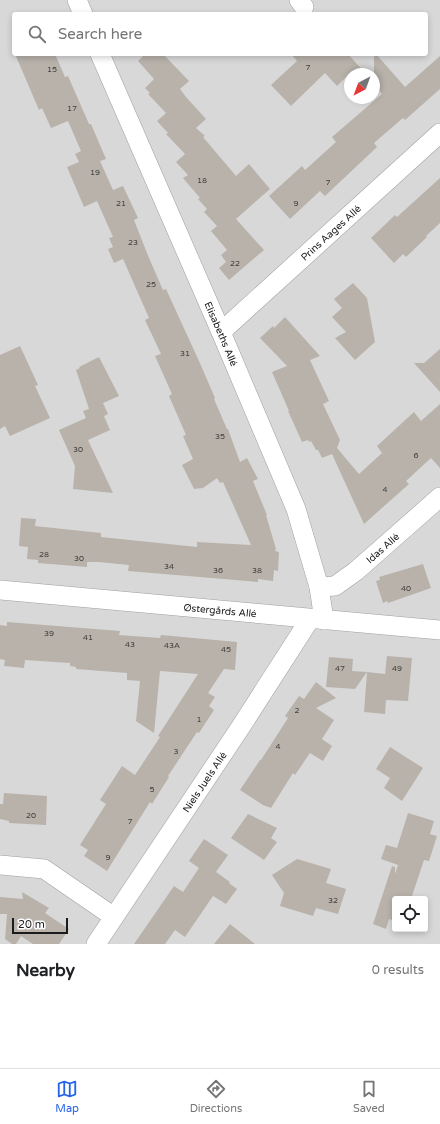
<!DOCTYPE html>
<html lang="en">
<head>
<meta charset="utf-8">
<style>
	:root { --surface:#fff; --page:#f6f6f6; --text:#202124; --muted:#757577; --line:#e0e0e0; --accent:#2563eb }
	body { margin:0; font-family:"Varela Round",sans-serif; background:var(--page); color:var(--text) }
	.controls { position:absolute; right:12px; bottom:12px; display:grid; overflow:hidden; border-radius:4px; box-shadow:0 2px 6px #0003 }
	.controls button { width:36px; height:36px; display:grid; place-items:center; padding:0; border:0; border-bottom:1px solid var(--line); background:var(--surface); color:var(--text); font:20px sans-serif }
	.compass { position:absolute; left:344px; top:68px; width:36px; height:36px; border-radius:50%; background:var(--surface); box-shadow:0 2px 6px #0003; rotate:221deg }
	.scale { position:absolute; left:12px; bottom:10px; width:56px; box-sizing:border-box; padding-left:4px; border:2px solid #1b1b1b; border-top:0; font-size:11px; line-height:14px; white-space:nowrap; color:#1b1b1b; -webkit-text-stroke:3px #fff; paint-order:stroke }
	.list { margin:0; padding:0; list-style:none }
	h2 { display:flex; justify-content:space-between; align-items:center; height:52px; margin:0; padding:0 16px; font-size:17px }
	h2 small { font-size:13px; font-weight:400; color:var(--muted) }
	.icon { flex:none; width:22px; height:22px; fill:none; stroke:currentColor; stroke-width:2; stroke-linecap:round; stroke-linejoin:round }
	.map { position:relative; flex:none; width:440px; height:944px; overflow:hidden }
	.search { position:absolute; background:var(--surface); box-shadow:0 2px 6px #0003; left:12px; right:12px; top:12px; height:44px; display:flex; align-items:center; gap:10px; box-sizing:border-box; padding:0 14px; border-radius:4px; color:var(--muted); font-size:15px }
	.sheet { height:124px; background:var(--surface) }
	nav { display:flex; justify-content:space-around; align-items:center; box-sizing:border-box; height:56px; border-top:1px solid var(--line); background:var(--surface); font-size:11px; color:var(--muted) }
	nav a { display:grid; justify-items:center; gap:2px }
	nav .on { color:var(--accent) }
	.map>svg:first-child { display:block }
	.residential { fill:#d9d8d8; fill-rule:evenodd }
	.building { fill:#b8b2ab }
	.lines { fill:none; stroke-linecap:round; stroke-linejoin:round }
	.minor-casing { stroke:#9f9f9f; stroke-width:20 }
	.minor { stroke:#fff; stroke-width:19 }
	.labels { text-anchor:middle; stroke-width:3; stroke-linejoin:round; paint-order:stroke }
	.number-label { font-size:8px; fill:#42413f }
	.street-label { font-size:10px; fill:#1b1b1b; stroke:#fff }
</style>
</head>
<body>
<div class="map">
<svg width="440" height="944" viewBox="0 0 440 944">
	<rect width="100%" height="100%" fill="#eceae2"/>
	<path class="residential" d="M 0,0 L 440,0 L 440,944 L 0,944 ZM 14,14 L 426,14 L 426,54 L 14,54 ZM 350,74 L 374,74 L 374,98 L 350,98 ZM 395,899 L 425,899 L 425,929 L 395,929 Z"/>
	<path class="building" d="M 15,54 L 55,54 L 65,77 L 68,76 L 89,124 L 91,124 L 106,159 L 100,161 L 113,190 L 123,186 L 138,218 L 134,220 L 149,258 L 163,290 L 166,289 L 199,361 L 215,398 L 214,399 L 227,429 L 228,429 L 240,462 L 247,458 L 258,479 L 253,481 L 267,515 L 266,515 L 276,549 L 275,551 L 279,552 L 278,571 L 274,570 L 273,581 L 258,579 L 258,582 L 128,571 L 129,565 L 98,562 L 87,562 L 87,567 L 38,563 L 38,560 L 27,559 L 28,547 L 19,546 L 21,518 L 36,519 L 35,526 L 101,533 L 101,537 L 197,547 L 197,542 L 251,545 L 223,482 L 220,483 L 217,478 L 203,488 L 194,489 L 182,465 L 193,459 L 183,436 L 186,435 L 169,396 L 172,394 L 155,356 L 161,354 L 145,320 L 149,318 L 123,259 L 114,263 L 108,249 L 113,247 L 109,238 L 113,237 L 97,201 L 84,207 L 67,167 L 79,162 L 75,154 L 81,151 L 68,121 L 51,128 L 42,108 L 39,110 Z
		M 145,54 L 163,54 L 189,81 L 180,89 L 186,97 L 206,119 L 196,128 L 205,136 L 203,137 L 236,176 L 249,164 L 270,189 L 236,219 L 264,250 L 229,280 L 219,268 L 226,262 L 221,255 L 227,250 L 211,231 L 217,226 L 204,212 L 207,209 L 198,199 L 200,198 L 183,178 L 188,175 L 176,162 L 185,154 L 166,134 L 168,133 L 157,121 L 166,113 L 148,94 L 150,93 L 145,88 L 154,79 L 138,61 Z
		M 291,54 L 348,54 L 366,74 L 349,74 L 337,86 L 325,73 L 291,106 L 271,85 L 297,61 Z
		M 374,54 L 376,54 L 405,87 L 440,56 L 440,89 L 405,120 L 403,118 L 374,143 L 377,147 L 325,196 L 320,191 L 290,219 L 269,196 L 302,166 L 305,170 L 336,142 L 332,137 L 382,94 L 374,85 Z
		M 440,178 L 440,223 L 426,236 L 427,237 L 406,257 L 403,254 L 394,263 L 371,238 L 395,215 L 397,217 Z
		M 353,283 L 367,298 L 375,342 L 355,360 L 335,338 L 346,332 L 332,317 L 342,308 L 334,299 Z
		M 285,317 L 320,356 L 310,360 L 329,401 L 323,404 L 340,440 L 337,448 L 359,474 L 382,453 L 377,446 L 414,412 L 421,421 L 440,404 L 440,468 L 431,458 L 406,481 L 409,484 L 364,524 L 332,454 L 322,458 L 318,450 L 316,450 L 311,441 L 309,442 L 308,440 L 302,442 L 288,411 L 289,411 L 272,372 L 287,366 L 260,338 L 273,326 L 274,328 Z
		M 20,346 L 38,385 L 35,386 L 50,418 L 10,436 L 5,426 L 0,429 L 0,355 Z
		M 440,349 L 440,392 L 414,363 L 424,363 Z
		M 99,357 L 119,396 L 103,403 L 108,414 L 104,416 L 110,430 L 88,440 L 113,493 L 73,489 L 75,466 L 59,430 L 86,418 L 83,411 L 89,409 L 76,370 L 80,368 L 79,367 Z
		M 423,564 L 431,588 L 388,603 L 387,601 L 383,603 L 376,581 L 380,580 L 379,577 Z
		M 7,622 L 120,631 L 119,635 L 160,638 L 161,635 L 237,642 L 235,670 L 224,669 L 208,693 L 215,697 L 209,706 L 214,710 L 199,733 L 197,732 L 168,776 L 169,777 L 152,804 L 150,802 L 107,871 L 84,856 L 88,850 L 80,845 L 106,804 L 100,800 L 122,766 L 135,775 L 160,737 L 158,736 L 198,674 L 160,671 L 154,733 L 136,721 L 140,681 L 127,680 L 127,673 L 76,669 L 76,667 L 70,666 L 70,663 L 25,660 L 24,668 L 4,666 L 5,660 L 0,659 L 0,625 L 7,626 Z
		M 387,656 L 412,658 L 408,701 L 386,700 L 385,714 L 364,712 L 367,672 L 385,674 Z
		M 329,657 L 353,659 L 352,671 L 367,672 L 355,689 L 326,687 Z
		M 316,682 L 336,698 L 316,708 L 334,720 L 322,739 L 332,746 L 323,761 L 310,753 L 295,775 L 293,773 L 271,808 L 263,805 L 240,790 L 260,760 L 261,760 L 288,718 L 285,716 L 299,696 L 304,699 Z
		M 390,747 L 423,768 L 402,801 L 384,788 L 390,778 L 376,769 Z
		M 4,793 L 47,796 L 46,825 L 9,823 L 9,821 L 0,819 L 0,804 L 3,804 Z
		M 408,813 L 434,821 L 430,834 L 437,836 L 429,861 L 424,860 L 411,899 L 395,899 L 395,921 L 389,919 L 386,929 L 373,924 L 392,866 L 395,867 L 395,874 L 398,865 L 381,859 L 386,845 L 397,848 Z
		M 248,814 L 277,828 L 271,838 L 277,842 L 264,860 L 231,838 Z
		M 204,839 L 228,855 L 216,872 L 230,882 L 229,883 L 237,889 L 226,904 L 213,896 L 185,937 L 175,930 L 165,944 L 134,944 L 174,886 L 183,892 L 199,868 L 189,861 Z
		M 297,859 L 331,869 L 326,883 L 346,889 L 338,914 L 316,908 L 313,916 L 280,906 L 284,893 L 272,875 Z
		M 22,892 L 49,908 L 45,913 L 69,929 L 59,944 L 33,944 L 21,936 L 16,944 L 12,944 L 5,939 L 7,914 L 0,914 L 0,897 L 23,899 Z
		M 230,924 L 255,944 L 214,944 Z"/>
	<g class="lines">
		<g class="minor-casing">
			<g id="minor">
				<path d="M 77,0 L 83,14"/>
				<path d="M 299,0 L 304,7"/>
				<path id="s1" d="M 100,54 L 221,332 L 296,509 L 319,587 L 324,620"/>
				<path id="s2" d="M 221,332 L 440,133"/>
				<path id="s3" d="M 319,587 L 335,586 L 356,571 L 440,497"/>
				<path id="s4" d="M 0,590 L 440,630"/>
				<path d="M 0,865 L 44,869 L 114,917"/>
				<path id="s5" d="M 96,944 L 240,728 L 310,619"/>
			</g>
		</g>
		<use href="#minor" class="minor"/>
	</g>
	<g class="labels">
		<g class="number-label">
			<text x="308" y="70">7</text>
			<text x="52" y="72">15</text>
			<text x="72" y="111">17</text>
			<text x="95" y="175">19</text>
			<text x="202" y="183">18</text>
			<text x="328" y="185">7</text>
			<text x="121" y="206">21</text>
			<text x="296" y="206">9</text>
			<text x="133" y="245">23</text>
			<text x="235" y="266">22</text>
			<text x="151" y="287">25</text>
			<text x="185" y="356">31</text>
			<text x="220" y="439">35</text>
			<text x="78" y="452">30</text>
			<text x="416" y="458">6</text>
			<text x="385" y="492">4</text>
			<text x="44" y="557">28</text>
			<text x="79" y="561">30</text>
			<text x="169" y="569">34</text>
			<text x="218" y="573">36</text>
			<text x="257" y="573">38</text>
			<text x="406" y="591">40</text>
			<text x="49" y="636">39</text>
			<text x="88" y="640">41</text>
			<text x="130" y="647">43</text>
			<text x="172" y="648">43A</text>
			<text x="226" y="652">45</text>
			<text x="340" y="671">47</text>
			<text x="397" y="671">49</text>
			<text x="297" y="713">2</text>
			<text x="199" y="722">1</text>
			<text x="278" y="749">4</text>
			<text x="176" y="754">3</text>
			<text x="152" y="792">5</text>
			<text x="31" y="818">20</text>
			<text x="130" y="824">7</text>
			<text x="108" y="860">9</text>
			<text x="333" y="903">32</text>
		</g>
		<g class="street-label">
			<text dy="4" stroke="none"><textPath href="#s2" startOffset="148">Prins Aages Allé</textPath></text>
			<text dy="4" stroke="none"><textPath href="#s1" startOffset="305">Elisabeths Allé</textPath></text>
			<text dy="4" stroke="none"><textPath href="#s3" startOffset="77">Idas Allé</textPath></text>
			<text dy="4" stroke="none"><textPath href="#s4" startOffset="221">Østergårds Allé</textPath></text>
			<text dy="4" stroke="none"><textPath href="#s5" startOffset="195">Niels Juels Allé</textPath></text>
		</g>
	</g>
</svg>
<div class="controls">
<button><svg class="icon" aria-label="locate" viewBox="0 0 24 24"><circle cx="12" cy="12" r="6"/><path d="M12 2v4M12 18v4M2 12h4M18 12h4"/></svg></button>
</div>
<svg class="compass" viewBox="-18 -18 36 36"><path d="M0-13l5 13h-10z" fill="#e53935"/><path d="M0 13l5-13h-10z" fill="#757577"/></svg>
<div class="scale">20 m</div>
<div class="search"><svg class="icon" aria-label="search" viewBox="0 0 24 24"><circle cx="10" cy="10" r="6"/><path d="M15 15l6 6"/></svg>Search here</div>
</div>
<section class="sheet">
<h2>Nearby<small>0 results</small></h2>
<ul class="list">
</ul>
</section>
<nav>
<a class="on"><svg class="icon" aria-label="map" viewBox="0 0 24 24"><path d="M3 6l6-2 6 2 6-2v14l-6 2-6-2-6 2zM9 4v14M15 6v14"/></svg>Map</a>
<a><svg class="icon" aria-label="directions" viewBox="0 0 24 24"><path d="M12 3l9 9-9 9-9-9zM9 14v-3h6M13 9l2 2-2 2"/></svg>Directions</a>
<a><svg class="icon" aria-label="saved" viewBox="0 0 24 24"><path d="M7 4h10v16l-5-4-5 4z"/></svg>Saved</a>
</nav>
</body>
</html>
